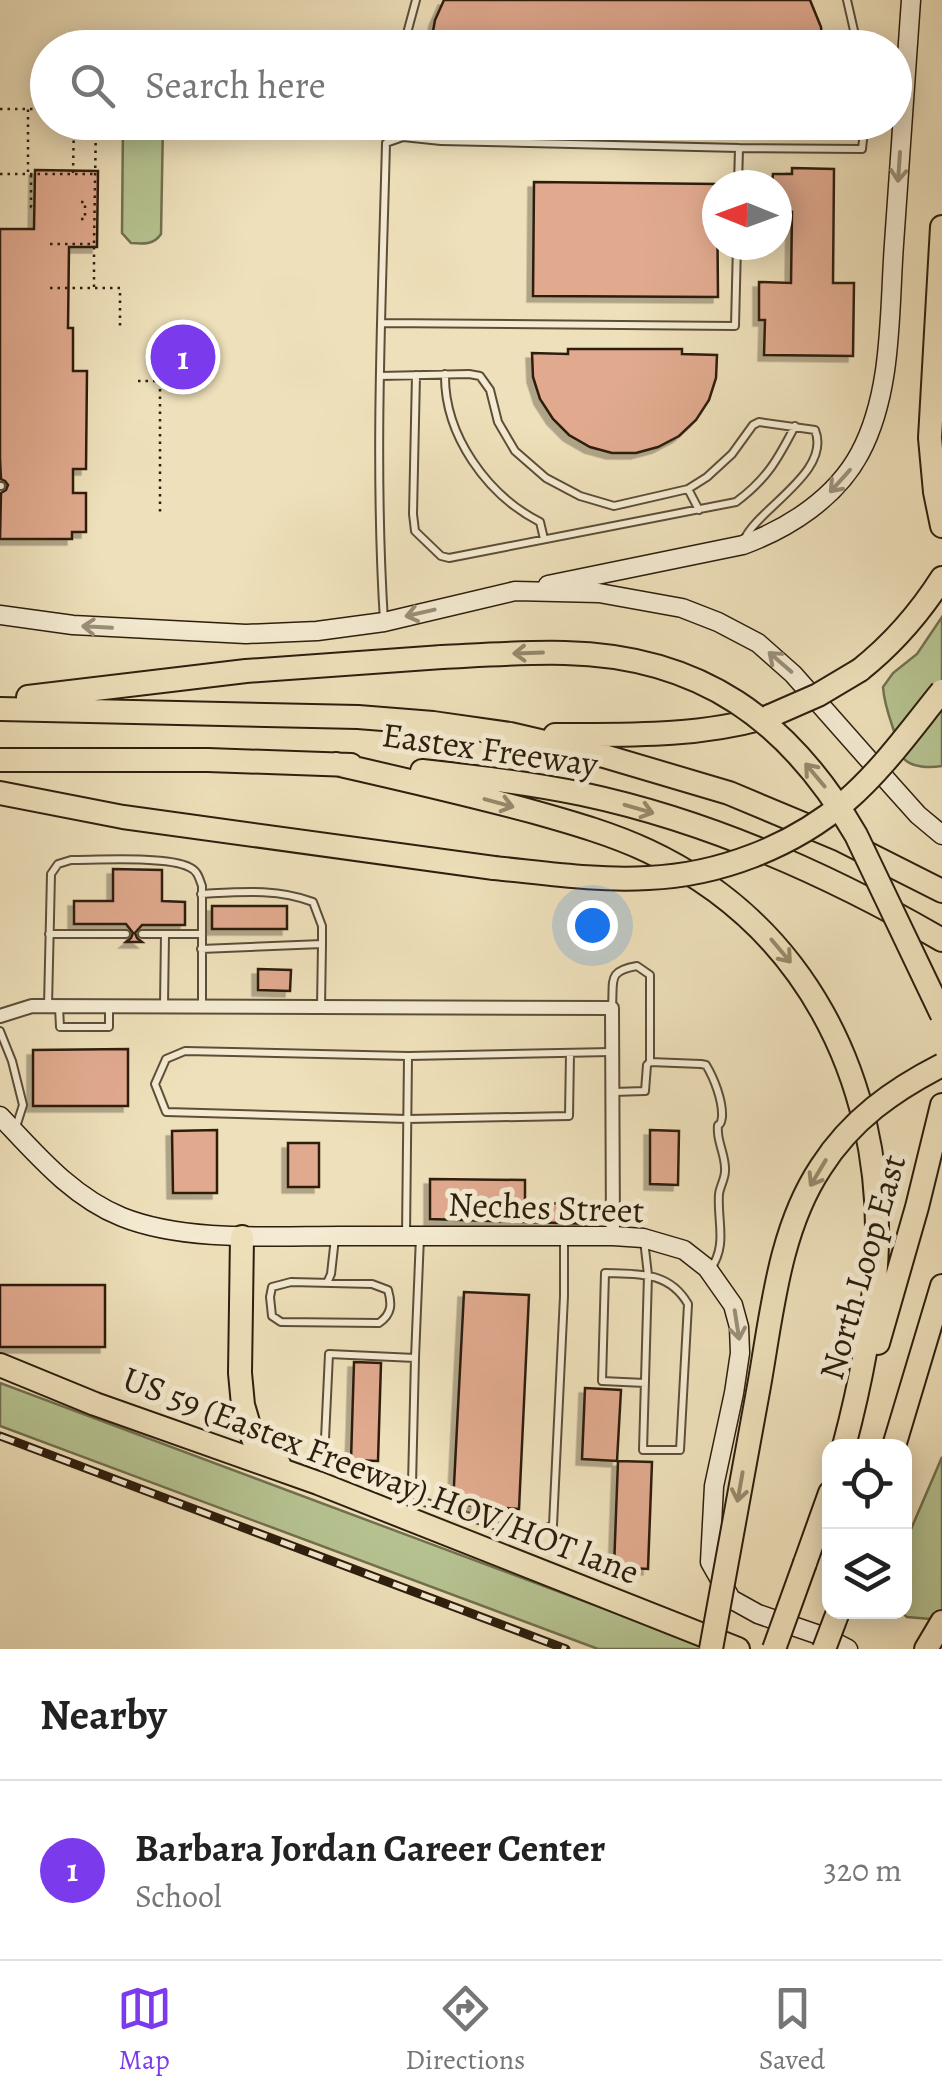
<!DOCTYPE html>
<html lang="en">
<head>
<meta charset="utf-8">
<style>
	:root { --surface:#fff; --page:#f2f2f2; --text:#222; --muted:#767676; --line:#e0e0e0; --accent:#7c3aed }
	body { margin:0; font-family:Alegreya,serif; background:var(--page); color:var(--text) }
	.controls { position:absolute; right:30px; bottom:30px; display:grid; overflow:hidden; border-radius:20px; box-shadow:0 5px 25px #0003 }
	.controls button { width:90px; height:90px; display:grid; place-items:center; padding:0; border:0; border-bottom:2px solid var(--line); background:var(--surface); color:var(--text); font:50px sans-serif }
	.compass { position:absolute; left:702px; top:170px; width:90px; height:90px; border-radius:50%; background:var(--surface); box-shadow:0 5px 25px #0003; rotate:271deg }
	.you { position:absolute; left:592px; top:925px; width:35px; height:35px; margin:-25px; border:8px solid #fff; border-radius:50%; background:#1a73e8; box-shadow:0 0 0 15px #1a73e833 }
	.badge { display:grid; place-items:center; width:65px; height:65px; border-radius:50%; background:var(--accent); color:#fff; font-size:32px; font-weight:700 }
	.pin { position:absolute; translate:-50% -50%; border:5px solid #fff; box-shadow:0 2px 10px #0006 }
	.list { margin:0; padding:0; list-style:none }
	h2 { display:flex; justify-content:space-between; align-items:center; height:130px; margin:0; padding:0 40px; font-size:42px }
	h2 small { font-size:32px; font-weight:400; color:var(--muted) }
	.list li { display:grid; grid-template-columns:65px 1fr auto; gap:30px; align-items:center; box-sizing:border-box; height:180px; padding:0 40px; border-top:2px solid var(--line) }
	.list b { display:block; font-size:38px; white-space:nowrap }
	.list p { margin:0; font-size:32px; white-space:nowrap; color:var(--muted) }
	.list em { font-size:32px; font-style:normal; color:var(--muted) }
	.icon { flex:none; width:55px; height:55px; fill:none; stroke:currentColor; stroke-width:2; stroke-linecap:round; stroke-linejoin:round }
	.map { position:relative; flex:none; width:942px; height:1649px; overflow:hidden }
	.search { position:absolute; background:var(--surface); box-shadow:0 5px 25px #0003; left:30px; right:30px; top:30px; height:110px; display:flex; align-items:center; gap:25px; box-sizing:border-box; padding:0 35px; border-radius:55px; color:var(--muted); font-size:38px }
	.sheet { height:310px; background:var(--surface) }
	nav { display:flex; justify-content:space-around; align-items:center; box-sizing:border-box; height:140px; border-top:2px solid var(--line); background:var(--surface); font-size:28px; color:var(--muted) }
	nav a { display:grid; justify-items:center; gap:5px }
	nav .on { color:var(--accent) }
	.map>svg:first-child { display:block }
	.green { fill:#b6c391; stroke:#72704f; stroke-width:2.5 }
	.building { fill:#e1aa8f; stroke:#2d1e0d; stroke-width:2.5; filter:url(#shadow) }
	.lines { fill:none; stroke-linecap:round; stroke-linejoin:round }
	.service-casing { stroke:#5d4e38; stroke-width:10 }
	.minor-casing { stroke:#5d4e38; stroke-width:16 }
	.secondary-casing { stroke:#2d1e0d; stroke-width:21 }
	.motorway-casing { stroke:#2d1e0d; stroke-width:26 }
	.path { stroke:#2d1e0d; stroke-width:2.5; stroke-dasharray:2.5 5; stroke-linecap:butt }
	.service { stroke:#f4ebd2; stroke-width:6 }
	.minor { stroke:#f4ebd2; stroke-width:12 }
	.secondary { stroke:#f4ebd2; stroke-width:18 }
	.motorway { stroke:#eee0ba; stroke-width:22 }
	.rail-casing { stroke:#2d1e0d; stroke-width:9 }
	.rail { stroke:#f4ebd2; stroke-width:5; stroke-dasharray:15; stroke-linecap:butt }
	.motorway-bridge-casing { stroke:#2d1e0d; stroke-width:26; stroke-linecap:butt }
	.motorway-bridge { stroke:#eee0ba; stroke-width:22 }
	.oneway { stroke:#9a8f79 }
	.oneway2 { stroke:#97896c }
	.labels { text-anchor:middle; stroke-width:10; stroke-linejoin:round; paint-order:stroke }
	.street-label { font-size:35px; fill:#2d1e0d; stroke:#f4ebd2 }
</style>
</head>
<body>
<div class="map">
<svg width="942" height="1649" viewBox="0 0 942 1649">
	<defs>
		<filter id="shadow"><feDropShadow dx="-5.5" dy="5.5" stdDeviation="0" flood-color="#0004"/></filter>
	</defs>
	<rect width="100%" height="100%" fill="#eee0ba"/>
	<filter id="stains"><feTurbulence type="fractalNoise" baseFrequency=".002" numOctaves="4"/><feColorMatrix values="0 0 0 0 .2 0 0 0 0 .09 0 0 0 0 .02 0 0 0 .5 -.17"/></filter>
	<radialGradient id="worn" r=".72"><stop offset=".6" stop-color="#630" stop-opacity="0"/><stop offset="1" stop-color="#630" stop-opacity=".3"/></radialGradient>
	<path class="green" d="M 123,123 L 163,123 L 161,234 C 154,245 143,244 131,243 L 122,233 Z
		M 942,617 L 942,766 C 930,768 912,768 903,758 C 898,752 898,742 895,734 C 890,719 884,704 883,687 L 893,673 L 917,654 Z
		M 0,1383 L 712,1649 L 598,1649 L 0,1426 Z
		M 942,1457 L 942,1620 L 907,1617 L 901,1612 L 904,1612 L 905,1543 Z"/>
	<path class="building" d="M 444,0 L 810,0 L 821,27 L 823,48 L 430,48 L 435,20 Z
		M 792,168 L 834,169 L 833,283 L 854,283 L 853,356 L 764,355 L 765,320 L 759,320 L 759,282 L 791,283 L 792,212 L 777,211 L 777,185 L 772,185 L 773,174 L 792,174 Z
		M 35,170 L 98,171 L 97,247 L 69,247 L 68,328 L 73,328 L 73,371 L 87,371 L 86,469 L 73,469 L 73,493 L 86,493 L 86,532 L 72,532 L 72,539 L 0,539 L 1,493 L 6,490 L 8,485 L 5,481 L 1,479 L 0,458 L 0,229 L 34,229 Z
		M 534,182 L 717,184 L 718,297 L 533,296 Z
		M 568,349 L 682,349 L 682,354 L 717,355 L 716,378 L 709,400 L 696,420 L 679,436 L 658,447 L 636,453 L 612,453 L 590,447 L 569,435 L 553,419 L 540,399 L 533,377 L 532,353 L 568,354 Z
		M 113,869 L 162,870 L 162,901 L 185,902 L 185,925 L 142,925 L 135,933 L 137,938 L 142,942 L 126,942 L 131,938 L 133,933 L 126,924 L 74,924 L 74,901 L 113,901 Z
		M 212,906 L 287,906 L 287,929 L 212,929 Z
		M 258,969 L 291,970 L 290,991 L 258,990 Z
		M 128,1049 L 128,1106 L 33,1106 L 33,1050 Z
		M 217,1130 L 217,1193 L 173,1193 L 172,1131 Z
		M 650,1130 L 679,1131 L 678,1185 L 650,1184 Z
		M 288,1143 L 319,1143 L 319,1187 L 288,1187 Z
		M 430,1179 L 525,1180 L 525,1203 L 594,1204 L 594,1224 L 430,1219 Z
		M 0,1285 L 105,1285 L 105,1347 L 0,1347 Z
		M 464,1292 L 529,1295 L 519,1509 L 453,1504 Z
		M 354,1362 L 381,1363 L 378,1461 L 351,1460 Z
		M 585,1388 L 621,1390 L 617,1461 L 582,1459 Z
		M 618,1461 L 652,1462 L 648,1569 L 614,1567 Z"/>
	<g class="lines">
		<g class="service-casing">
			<path id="service" d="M 847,0 L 858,48
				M 403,48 L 416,0
				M 403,137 L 441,141 L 739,148
				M 738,185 L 739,148 L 862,149 L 865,122
				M 381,323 L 735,326 L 737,245
				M 445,374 C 444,435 487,495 540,522 L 544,539
				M 416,375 L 413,514 L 415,531 L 441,556 L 449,558 L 736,502 C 767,479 778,459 795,426
				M 380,376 L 469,374 L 480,376 L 490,390 L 498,422 L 515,451 L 546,478 L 580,496 L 614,506 L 688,489 L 707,477 L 732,454 L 753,425 L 759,422 L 815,430 C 832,472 758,508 744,540
				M 0,486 L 1,486
				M 688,489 L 699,510
				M 384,621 C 374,462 382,302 386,143 L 403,137 L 403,122
				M 201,894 C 239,892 277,888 313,902 L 322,926 L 322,944
				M 49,934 L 126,934
				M 142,934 L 165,934
				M 201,949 L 322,944 L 321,1007
				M 164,1005 L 165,934 L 201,934
				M 48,1006 L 51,874 L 58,864 L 71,860 C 98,860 168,856 189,867 C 198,871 199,878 202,886 L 202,1006
				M 612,1006 C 614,980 607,971 637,966 L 650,975 L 650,1062
				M 59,1007 L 60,1027 L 109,1027 L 109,1008
				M 0,1031 L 12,1061 L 23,1105 L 15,1130
				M 408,1056 L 185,1051 L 166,1059 L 155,1084 L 166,1112 L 407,1119 L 569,1116 L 570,1053
				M 613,1092 L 645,1091 L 647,1065 L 650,1062 L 701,1064 L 706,1065 C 714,1078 723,1101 722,1117 C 720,1132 717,1117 718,1133 C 719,1146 726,1158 725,1171 C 725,1179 720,1186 719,1194 C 717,1222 728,1245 710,1270
				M 406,1235 L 408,1056 L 611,1052
				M 420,1237 L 415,1358 L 329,1354 L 324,1460 L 412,1484 L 418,1500 L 524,1535 L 539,1532 L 553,1525 L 564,1296 L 564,1237
				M 644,1240 L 648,1275 L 643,1450 L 680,1450 L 688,1304 C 669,1271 638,1274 605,1273 L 602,1381 L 645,1383
				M 291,1282 L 372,1284 L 388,1290 C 392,1304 392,1314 379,1323 L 281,1322 L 272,1316 L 270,1297 L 272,1287 Z
				M 327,1283 L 331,1274 L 335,1238
				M 412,1484 L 415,1358"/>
		</g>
		<g class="minor-casing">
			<path id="minor" d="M 0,1016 L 32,1006 L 612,1008 L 613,1236"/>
		</g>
		<g class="secondary-casing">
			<path id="secondary" d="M 548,585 L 743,545 C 789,528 836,498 860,453 C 893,391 889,312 894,244 C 899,162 905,81 911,0
				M 0,615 L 73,625 L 246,634 L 317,631 L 384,622 L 515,591 L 599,593 L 682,608 L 718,622 L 758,643 L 793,674 L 892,786 L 918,815 L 942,835
				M 0,1116 C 36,1154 72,1197 122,1217 C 184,1242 273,1236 340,1236 C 431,1236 522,1236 613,1236 L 643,1238 L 684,1250 L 707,1268 L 733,1305 L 739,1327 L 740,1353 L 734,1393 L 714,1486 L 710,1562 L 731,1599 L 758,1614 L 825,1637 L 848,1649"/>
		</g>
		<g class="motorway-casing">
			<path id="motorway" d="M 942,227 L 930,438 L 935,492 L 942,526
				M 860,670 C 894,643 919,614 942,578
				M 28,697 L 246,671 L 442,657
				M 0,709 L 358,717 L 433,723 L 510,734 L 604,756 L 729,793 L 839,839 L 942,891
				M 555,735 C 627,735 701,737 770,716
				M 0,760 L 208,760 L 351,765
				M 336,764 C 402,779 468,794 534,812 C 573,823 612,834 648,851 C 804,924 881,1077 877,1245 C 875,1313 861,1382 844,1446
				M 422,771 C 476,777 529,783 582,794 C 709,821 830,875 942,940
				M 0,793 L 123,817 L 494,868
				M 242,1237 L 240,1373 L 243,1405 L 253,1439 L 267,1455 L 279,1464
				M 878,1343 L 917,1207 L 942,1105
				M 0,1365 L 95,1404 L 318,1483 L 738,1649
				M 894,1446 L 942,1286
				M 805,1563 L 830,1493
				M 926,1649 L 942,1622"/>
		</g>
		<path class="path" d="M 0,109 L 43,109
			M 28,172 L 28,109
			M 73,173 L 74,122
			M 0,174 L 93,174
			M 31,175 L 31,207 L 34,207
			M 81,219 L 85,219 L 85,202 L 81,202
			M 50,244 L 94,244 L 96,122
			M 94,287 L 94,245
			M 50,288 L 120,288 L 120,328
			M 138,381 L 160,381 L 160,513"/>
		<use href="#service" class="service"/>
		<use href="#minor" class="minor"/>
		<use href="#secondary" class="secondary"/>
		<use href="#motorway" class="motorway"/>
		<g class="rail-casing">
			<path id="rail" d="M 0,1436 L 566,1649"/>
		</g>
		<use href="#rail" class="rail"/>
		<g class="motorway-bridge-casing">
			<path id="motorway-bridge" d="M 442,657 C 483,655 524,652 565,653 C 701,656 789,720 856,835 L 942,1015
				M 770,716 L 818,695 L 860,670
				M 494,868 C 545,873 597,881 648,878 C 719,875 792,847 846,801 C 883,769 912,728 942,691
				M 711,1649 C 727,1561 743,1474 759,1386 C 772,1313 779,1230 821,1167 C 851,1120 893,1090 942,1065
				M 774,1649 L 805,1563
				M 824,1649 L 838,1612"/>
		</g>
		<use href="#motorway-bridge" class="motorway-bridge"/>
	</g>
	<defs><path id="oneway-shaft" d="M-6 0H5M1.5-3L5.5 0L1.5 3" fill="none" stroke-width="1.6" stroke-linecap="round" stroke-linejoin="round" transform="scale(2.5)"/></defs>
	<g class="oneway">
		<use href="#oneway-shaft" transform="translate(899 167) rotate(94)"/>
		<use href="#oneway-shaft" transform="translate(840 481) rotate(132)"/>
		<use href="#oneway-shaft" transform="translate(420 613) rotate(167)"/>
		<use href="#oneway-shaft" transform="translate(97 627) rotate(-177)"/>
		<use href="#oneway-shaft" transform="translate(780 662) rotate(-139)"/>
		<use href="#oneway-shaft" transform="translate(737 1325) rotate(81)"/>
	</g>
	<g class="oneway2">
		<use href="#oneway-shaft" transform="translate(528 653) rotate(178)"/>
		<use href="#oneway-shaft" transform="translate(815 775) rotate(-130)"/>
		<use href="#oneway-shaft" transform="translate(499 803) rotate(15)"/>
		<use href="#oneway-shaft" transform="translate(639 809) rotate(16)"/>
		<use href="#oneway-shaft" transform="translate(781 951) rotate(50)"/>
		<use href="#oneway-shaft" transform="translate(818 1173) rotate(121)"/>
		<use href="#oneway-shaft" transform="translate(740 1487) rotate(100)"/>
	</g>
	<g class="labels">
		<g class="street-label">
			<text transform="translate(490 749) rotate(8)" y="12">Eastex Freeway</text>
			<text transform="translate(546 1207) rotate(2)" y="12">Neches Street</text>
			<text transform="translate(862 1267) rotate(-74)" y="12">North Loop East</text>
			<text transform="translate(381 1475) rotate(21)" y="12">US 59 (Eastex Freeway) HOV/HOT lane</text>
		</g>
	</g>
	<rect width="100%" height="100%" filter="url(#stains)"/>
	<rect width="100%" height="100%" fill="url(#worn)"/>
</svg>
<div class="controls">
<button><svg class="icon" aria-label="locate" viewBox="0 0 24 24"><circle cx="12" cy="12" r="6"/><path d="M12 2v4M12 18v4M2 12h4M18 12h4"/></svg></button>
<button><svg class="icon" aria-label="layers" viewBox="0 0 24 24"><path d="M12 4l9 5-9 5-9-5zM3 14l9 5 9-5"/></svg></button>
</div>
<svg class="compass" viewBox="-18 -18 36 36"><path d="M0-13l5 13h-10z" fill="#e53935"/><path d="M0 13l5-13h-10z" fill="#767676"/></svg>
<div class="you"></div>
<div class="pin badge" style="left:183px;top:357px">1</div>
<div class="search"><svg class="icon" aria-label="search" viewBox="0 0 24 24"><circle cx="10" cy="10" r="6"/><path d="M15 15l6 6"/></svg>Search here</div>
</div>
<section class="sheet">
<h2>Nearby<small></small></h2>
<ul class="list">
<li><span class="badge">1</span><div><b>Barbara Jordan Career Center</b><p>School</p></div><em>320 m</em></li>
</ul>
</section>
<nav>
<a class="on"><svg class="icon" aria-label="map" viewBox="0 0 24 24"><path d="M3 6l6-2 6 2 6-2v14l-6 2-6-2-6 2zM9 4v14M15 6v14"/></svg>Map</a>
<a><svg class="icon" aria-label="directions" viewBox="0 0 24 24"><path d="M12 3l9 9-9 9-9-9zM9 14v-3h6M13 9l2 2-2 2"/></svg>Directions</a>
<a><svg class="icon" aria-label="saved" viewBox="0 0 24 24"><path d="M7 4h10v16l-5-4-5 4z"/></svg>Saved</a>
</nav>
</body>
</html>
